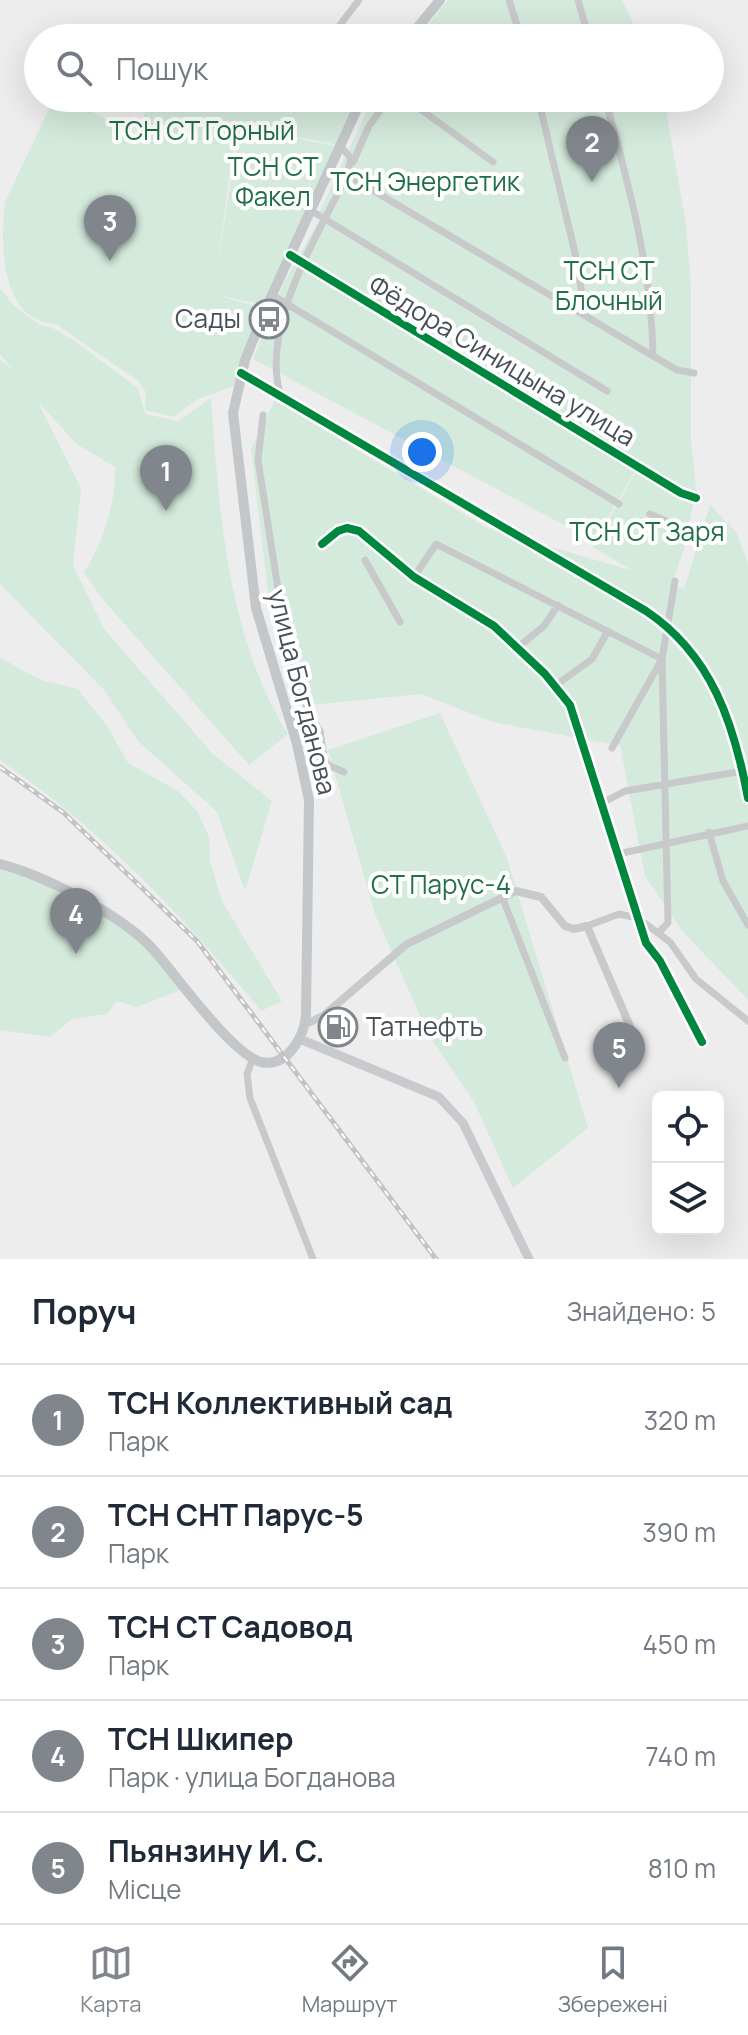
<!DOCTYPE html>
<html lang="uk">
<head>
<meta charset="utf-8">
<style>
	:root { --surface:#fff; --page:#f6f6f7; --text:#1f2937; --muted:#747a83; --line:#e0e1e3; --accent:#81868c }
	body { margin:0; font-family:Manrope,sans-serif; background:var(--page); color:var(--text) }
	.controls { position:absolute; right:24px; bottom:24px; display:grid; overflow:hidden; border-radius:12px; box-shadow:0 8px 32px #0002 }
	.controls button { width:72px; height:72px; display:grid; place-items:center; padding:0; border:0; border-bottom:2px solid var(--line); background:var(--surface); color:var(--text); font:40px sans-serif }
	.you { position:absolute; left:422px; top:452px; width:28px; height:28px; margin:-20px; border:6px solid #fff; border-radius:50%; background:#1a73e8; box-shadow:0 0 0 12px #1a73e833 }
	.badge { display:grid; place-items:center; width:52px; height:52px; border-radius:50%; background:var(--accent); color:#fff; font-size:26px; font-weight:700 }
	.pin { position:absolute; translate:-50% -66px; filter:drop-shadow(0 2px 4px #0008) }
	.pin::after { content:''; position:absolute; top:42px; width:28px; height:24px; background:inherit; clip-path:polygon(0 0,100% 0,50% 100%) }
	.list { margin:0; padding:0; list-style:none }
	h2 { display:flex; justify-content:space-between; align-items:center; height:104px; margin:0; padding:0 32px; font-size:34px }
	h2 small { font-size:26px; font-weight:400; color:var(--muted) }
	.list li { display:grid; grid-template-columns:52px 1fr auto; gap:24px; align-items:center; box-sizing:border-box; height:112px; padding:0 32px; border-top:2px solid var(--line) }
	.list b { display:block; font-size:30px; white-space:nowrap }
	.list p { margin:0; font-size:26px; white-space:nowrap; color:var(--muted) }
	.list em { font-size:26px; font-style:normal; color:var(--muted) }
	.icon { flex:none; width:44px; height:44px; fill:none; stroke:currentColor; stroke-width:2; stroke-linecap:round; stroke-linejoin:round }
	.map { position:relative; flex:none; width:748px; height:1259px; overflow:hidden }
	.search { position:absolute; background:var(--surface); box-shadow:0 8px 32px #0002; left:24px; right:24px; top:24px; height:88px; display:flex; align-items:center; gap:20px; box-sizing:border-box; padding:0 28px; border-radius:44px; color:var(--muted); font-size:30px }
	.sheet { height:664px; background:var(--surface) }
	nav { display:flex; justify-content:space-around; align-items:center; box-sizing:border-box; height:112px; border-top:2px solid var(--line); background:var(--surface); font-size:22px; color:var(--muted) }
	nav a { display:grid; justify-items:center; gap:4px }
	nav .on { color:var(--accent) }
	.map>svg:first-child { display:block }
	.green { fill:#d4eadc }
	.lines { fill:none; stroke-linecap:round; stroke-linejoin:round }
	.minor { stroke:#c8c9cb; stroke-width:7 }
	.tertiary { stroke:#c8c9cb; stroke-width:8 }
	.secondary { stroke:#c8cacd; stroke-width:9 }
	.primary { stroke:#c4c7c9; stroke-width:10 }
	.rail-casing { stroke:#c3c3c5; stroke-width:5 }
	.rail { stroke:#fff; stroke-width:2; stroke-dasharray:6; stroke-linecap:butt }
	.cycleway-casing { stroke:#fff; stroke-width:13 }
	.cycleway { stroke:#00873e; stroke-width:8 }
	.labels { text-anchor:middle; stroke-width:8; stroke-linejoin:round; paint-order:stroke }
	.park-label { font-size:26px; fill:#206f47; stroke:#fff }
	.poi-label { font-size:26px; fill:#474f57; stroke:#fff; text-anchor:end }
	.street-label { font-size:26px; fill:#474f57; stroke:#fff }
</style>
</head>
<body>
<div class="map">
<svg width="748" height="1259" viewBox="0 0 748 1259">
	<rect width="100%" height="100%" fill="#eeeded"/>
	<path class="green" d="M 448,0 L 508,0 L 520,38 L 418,38 Z
		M 511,0 L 622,0 L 640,38 L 522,38 Z
		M 162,27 L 208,29 L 252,38 L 160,38 Z
		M 54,98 L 65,98 L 150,142 L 139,135 L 148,98 L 359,98 L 335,144 L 236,126 L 217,269 L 239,128 L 335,146 L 264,305 L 214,294 L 264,309 L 235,386 L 198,399 L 173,417 L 145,410 L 146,392 L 138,381 L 56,324 C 0,321 0,244 5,202 Z
		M 373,98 L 664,98 L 686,225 L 691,284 L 691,440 L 696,489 L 684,549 L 671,585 L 684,589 L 710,505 L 737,533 L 748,564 L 748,1000 L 683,932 L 645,876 L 620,746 L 493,722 L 421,694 L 311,705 L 268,592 L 251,449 L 275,400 L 487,528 L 633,571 L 593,547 L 640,465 L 299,256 L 319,220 L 634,412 L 317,217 Z
		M 298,258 L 637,468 L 594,541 L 253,359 L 285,280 Z
		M 0,288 L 14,306 L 40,325 L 53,328 L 76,342 L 138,388 L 145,414 L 178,421 L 211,398 C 219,511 227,636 288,734 L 249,765 L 104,601 L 84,573 C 102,543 117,502 115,467 L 77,444 L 38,402 L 81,488 L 73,565 L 104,629 L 212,753 L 272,801 L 245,891 L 217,812 L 138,741 L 104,690 L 0,584 L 0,360 L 12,369 L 0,354 Z
		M 0,658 L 41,680 L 78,689 L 107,726 L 128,763 L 178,791 L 197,811 L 209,837 L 210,861 L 222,901 L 282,1001 L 261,1011 C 202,938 137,868 64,808 C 44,791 21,776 0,760 Z
		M 440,713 L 507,858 L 588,1128 L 513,1188 L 474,1102 L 428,1034 L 375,914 L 328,750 Z
		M 0,870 C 36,875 118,922 146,947 C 159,959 170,976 181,990 L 137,1007 L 117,1001 L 107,1014 L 72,1019 L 50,1037 L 0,1030 Z"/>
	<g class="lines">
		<path class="minor" d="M 509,0 L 521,38
			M 578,0 L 589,38
			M 330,38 L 359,0
			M 405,98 L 493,162
			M 538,98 L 576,257 L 585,314
			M 605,98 C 628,181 652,270 653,356
			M 339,145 L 351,158 L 347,175 L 653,356 L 677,370 L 694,373
			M 353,162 L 369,126 L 389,98
			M 310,210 L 607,391
			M 290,255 L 681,493 L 696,498
			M 272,295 L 619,504
			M 241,373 L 646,611 C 712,655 734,724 748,798
			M 282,400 C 257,329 318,236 348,173
			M 263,415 L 258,460 L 289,660 L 310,715 L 320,731 L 324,757 L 328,765 L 344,772
			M 650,514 L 689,531
			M 322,544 L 338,531 L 347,528 L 359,531 L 414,577 L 494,626 L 545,674 L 570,705 L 646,943 L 660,961 L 702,1042
			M 365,560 L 400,622
			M 414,577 L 436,544 L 662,659 L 612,748
			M 517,648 L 544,626 L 558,605
			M 555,686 L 592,659 L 608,631
			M 306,751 L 326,763
			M 602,803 L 625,791 L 743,771
			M 709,832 L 723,881 L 748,925
			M 618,854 L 748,826
			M 503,899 L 565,1058
			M 587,926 L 619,914 L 638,918 L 670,942 L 696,979 L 748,1021
			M 658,933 L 668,923 L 662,659 L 675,581
			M 253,1058 L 247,1074 L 250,1098 L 313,1259"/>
		<path class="tertiary" d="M 306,1024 L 323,1016 L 407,944 L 516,891 L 541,897 L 565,926 L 574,929 L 587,926 L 632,1031"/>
		<path class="secondary" d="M 300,1039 L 439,1097 L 463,1123 L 529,1259"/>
		<path class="primary" d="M 409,38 L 440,0
			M 0,864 C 44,875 119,914 151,947 C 174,972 231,1054 261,1062 C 288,1068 305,1035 306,1014 L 309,800 L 297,744 L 256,608 L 233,413 L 245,360 L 266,308 L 362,98"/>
		<g class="rail-casing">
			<path id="rail" d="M 0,767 L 64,813 L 197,941 L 436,1259"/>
		</g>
		<use href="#rail" class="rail"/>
		<g class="cycleway-casing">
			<path id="cycleway" d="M 290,255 L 681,493 L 696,498
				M 241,373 L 646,611 C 712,655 734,724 748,798
				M 322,544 L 338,531 L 347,528 L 359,531 L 414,577 L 494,626 L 545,674 L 570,705 L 646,943 L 660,961 L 702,1042"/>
		</g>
		<use href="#cycleway" class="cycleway"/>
	</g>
	<defs>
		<g id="bus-ring" transform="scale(2)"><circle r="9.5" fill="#fff" stroke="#81868c" stroke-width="1.5"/><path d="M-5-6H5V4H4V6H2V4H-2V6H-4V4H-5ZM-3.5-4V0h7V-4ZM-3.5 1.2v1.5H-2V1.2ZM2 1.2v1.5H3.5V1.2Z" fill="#81868c"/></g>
		<g id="fuel-ring" transform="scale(2)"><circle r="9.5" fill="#fff" stroke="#81868c" stroke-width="1.5"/><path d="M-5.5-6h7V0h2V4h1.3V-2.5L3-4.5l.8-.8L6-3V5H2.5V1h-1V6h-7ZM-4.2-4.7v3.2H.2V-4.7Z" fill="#81868c"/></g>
	</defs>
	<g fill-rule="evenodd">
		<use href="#bus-ring" x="269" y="319"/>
		<use href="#fuel-ring" x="338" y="1027"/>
	</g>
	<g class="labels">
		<g class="park-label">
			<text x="202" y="140">ТСН СТ Горный</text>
			<text x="273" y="176">ТСН СТ<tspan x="273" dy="30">Факел</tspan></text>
			<text x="425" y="191">ТСН Энергетик</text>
			<text x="609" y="280">ТСН СТ<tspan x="609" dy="30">Блочный</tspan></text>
			<text x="647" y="541">ТСН СТ Заря</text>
			<text x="441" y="894">СТ Парус-4</text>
		</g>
		<g class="poi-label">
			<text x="241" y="328">Сады</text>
			<text x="366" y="1036" text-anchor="start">Татнефть</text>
		</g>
		<g class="street-label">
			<text transform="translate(502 361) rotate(31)" y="9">Фёдора Синицына улица</text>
			<text transform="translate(302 692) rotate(76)" y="9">улица Богданова</text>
		</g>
	</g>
</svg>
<div class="controls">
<button><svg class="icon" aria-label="locate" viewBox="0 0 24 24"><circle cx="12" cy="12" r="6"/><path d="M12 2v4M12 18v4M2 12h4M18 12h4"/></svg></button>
<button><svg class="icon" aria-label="layers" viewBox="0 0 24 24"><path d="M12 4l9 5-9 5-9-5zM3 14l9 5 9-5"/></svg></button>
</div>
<div class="you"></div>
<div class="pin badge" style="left:166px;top:511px">1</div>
<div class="pin badge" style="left:592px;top:182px">2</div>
<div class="pin badge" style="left:110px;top:261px">3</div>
<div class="pin badge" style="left:76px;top:954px">4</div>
<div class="pin badge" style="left:619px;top:1088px">5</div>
<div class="search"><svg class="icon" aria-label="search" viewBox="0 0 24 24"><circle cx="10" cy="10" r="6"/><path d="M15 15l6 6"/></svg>Пошук</div>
</div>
<section class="sheet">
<h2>Поруч<small>Знайдено: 5</small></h2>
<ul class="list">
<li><span class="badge">1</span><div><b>ТСН Коллективный сад</b><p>Парк</p></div><em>320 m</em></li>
<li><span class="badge">2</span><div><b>ТСН СНТ Парус-5</b><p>Парк</p></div><em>390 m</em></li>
<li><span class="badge">3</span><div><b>ТСН СТ Садовод</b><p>Парк</p></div><em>450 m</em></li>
<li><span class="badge">4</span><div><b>ТСН Шкипер</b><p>Парк · улица Богданова</p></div><em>740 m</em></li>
<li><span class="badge">5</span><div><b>Пьянзину И. С.</b><p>Місце</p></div><em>810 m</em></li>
</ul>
</section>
<nav>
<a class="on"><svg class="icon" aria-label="map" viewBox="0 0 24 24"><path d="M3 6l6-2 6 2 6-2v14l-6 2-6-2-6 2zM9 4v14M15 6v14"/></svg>Карта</a>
<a><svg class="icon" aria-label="directions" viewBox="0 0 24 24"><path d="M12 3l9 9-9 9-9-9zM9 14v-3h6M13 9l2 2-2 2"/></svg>Маршрут</a>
<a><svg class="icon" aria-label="saved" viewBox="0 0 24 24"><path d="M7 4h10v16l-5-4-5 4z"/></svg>Збережені</a>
</nav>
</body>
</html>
